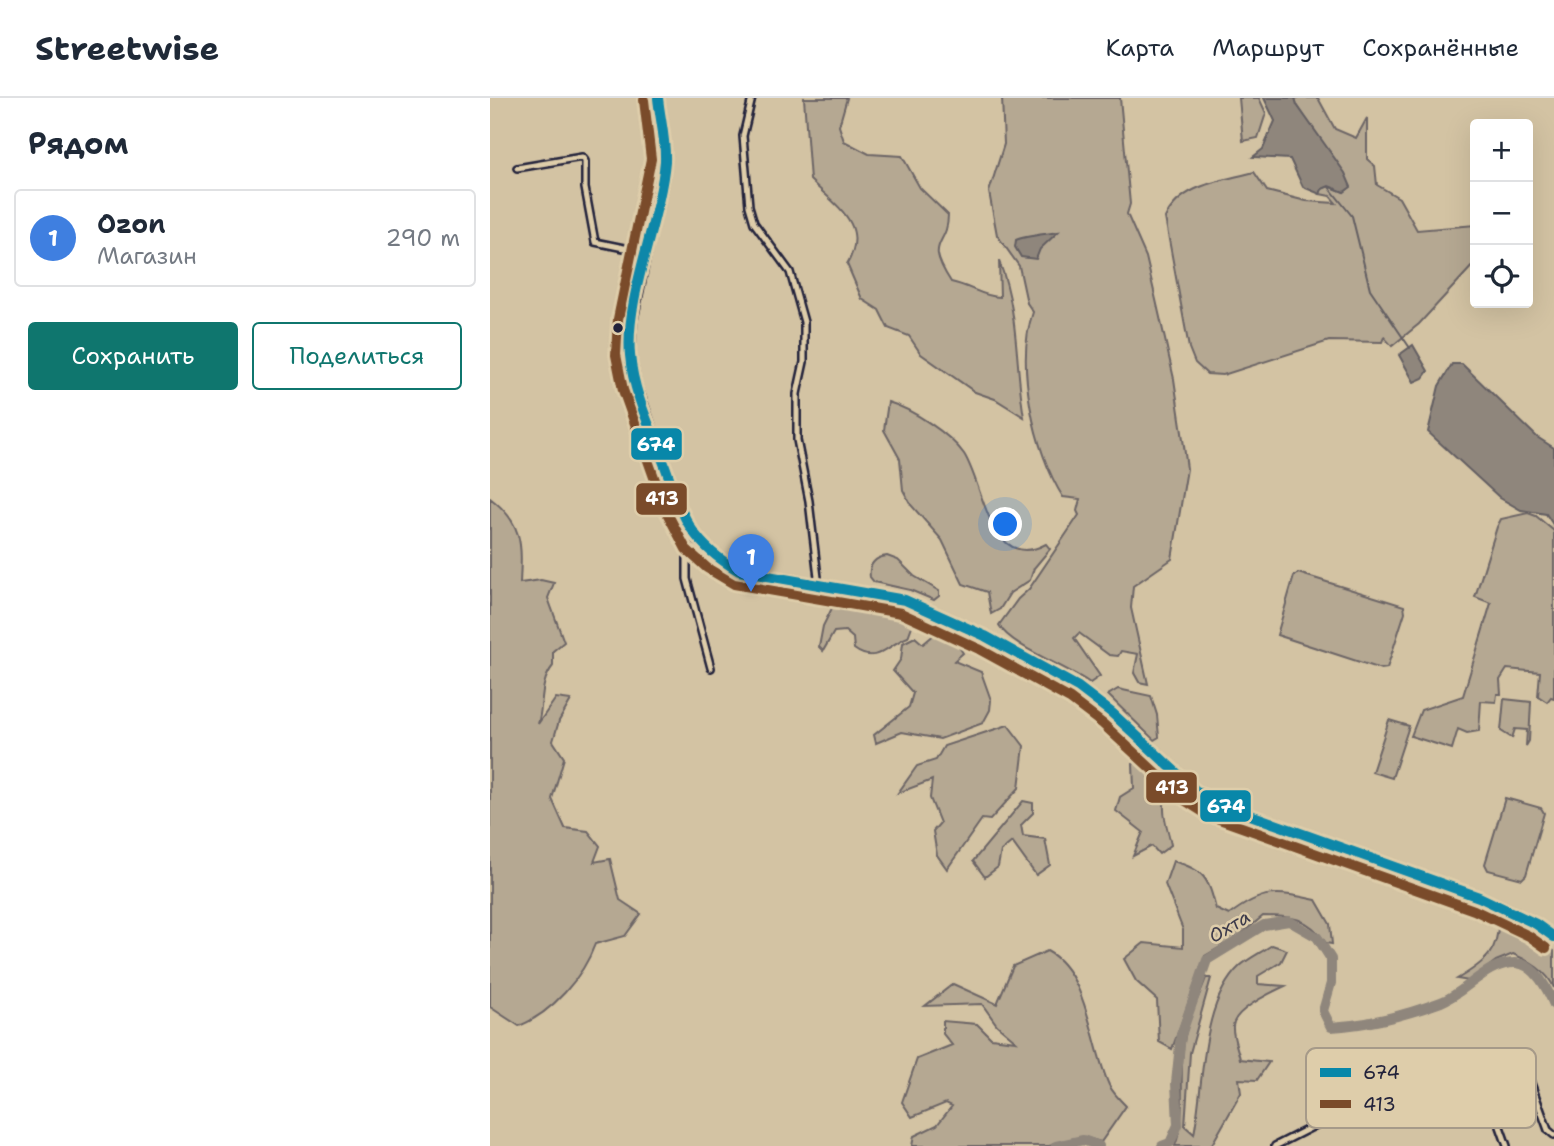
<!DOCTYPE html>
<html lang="ru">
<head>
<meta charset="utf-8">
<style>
	:root { --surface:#fff; --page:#f6f6f7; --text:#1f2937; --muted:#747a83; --line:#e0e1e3; --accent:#0f766e }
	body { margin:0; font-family:"Shantell Sans",sans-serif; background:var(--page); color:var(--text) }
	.controls { position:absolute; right:21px; top:21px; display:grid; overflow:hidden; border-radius:7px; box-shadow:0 7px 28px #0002 }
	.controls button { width:63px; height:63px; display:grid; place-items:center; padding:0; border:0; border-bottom:2px solid var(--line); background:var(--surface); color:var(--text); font:35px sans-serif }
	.you { position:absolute; left:516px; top:427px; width:24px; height:24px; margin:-18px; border:5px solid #fff; border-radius:50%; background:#1a73e8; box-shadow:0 0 0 10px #1a73e833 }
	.badge { display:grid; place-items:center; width:46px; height:46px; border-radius:50%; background:var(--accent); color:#fff; font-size:23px; font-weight:700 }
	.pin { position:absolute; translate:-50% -58px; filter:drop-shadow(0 2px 4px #0008) }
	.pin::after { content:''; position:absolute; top:37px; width:24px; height:21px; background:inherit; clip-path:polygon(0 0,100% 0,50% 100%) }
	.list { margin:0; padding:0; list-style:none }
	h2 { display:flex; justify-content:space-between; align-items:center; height:91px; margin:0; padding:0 28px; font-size:30px }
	h2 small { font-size:23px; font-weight:400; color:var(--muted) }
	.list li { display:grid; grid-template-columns:46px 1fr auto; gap:21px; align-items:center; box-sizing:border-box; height:98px; margin:0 14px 14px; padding:0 14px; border:2px solid var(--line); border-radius:7px }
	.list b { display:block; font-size:26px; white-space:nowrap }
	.list p { margin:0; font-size:23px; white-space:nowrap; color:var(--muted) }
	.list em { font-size:23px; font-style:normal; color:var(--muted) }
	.actions { display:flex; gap:14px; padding:21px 28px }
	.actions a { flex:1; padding:16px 0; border:2px solid var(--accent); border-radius:7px; text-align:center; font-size:24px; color:var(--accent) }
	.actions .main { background:var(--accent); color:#fff }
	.icon { flex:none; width:38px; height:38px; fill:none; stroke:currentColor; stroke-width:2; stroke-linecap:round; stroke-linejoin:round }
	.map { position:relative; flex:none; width:1064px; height:1048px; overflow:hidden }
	header { display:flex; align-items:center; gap:42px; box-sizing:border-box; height:98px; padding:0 35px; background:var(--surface); border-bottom:2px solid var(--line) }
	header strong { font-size:33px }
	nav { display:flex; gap:38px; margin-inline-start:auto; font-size:24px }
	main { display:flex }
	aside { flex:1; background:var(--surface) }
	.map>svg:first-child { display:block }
	.green { fill:#b5a892; stroke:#6c6566; stroke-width:2 }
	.water { fill:#8f867c; stroke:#635e62; stroke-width:2 }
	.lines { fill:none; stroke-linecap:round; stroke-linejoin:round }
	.stream { stroke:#635e62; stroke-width:2 }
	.river { stroke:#8f867c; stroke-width:10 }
	.minor-casing { stroke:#22223b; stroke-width:10 }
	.secondary-casing { stroke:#22223b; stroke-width:13 }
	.minor { stroke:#decdaa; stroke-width:5 }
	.secondary { stroke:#decdaa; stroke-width:8 }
	.bus-1-casing { stroke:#decdaa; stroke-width:16 }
	.bus-2-casing { stroke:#decdaa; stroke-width:16 }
	.bus-1 { stroke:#0887a9; stroke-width:10 }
	.bus-2 { stroke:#7a4b2a; stroke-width:10 }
	.bus-dot { fill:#22223b; stroke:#decdaa; stroke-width:2.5 }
	.labels { text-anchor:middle; stroke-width:5; stroke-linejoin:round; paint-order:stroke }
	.water-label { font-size:19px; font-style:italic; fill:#3d3b4b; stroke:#decdaa }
	.key { fill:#decdaa; stroke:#a69a89; stroke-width:2 }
	.key-label { font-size:19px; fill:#22223b }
	.line-badge { stroke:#decdaa; stroke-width:2.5 }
	.badge-label { font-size:19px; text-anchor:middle; font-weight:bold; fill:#fff }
</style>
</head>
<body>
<header>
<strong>Streetwise</strong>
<nav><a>Карта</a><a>Маршрут</a><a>Сохранённые</a></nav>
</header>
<main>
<aside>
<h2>Рядом<small></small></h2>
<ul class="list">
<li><span class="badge" style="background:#3f7fe0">1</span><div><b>Ozon</b><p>Магазин</p></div><em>290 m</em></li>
</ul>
<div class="actions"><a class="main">Сохранить</a><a>Поделиться</a></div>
</aside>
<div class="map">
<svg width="1064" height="1048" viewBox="0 0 1064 1048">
	<rect width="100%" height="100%" fill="#d3c3a3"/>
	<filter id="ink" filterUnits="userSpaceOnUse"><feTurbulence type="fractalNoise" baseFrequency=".0143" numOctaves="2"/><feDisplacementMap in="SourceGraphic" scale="14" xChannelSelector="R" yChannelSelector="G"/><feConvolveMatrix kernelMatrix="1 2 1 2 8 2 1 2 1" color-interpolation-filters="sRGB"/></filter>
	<g filter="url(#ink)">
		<path class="green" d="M 314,0 L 357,0 L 349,28 L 354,43 L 379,56 L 412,58 L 430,90 L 458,117 C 458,151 433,140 461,184 C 481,188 493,199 510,199 L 509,163 C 529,213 525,267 534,319 L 505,301 L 485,294 L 431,256 L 419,238 L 398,230 L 389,212 L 372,201 L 357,166 C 380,127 346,108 320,82 Z
			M 512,0 L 630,0 L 640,106 L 637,116 L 656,159 L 666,202 L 684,281 L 694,348 L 697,371 L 682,461 L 643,488 L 641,510 L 658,586 L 649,584 L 644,575 L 648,556 L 631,553 L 628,558 L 619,557 L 589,535 L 584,540 L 610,578 L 600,585 C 578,569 520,548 509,527 L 528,501 L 539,491 L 589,417 L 587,413 L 590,401 L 573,399 C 544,354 525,265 543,214 L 537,205 L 529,168 L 507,137 L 499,94 L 514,46 Z
			M 749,0 L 769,0 L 776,15 L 768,40 L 753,43 Z
			M 805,0 L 828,0 L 845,31 L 866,40 L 877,20 L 877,61 L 885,68 L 887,87 L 909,100 L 927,132 L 985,127 L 985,165 L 929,226 L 902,248 L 894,239 L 892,244 L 839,243 L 733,277 L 717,276 L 705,265 L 699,250 L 675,120 C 691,86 732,83 764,74 L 777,93 L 816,103 L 846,105 L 840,98 L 830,96 L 832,91 L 839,88 L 854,94 L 860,89 L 807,7 Z
			M 398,304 C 422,311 460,336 474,356 C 494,387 500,476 556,446 L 560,451 L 544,470 L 540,482 L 520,495 L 510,511 L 501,516 L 497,494 L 473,486 L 452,442 L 421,407 L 413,392 L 410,361 L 394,332 Z
			M 0,400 C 33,425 32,446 30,485 L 51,482 L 64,485 L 58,500 L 74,544 L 63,553 L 63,568 C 49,585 54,605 48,626 L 66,600 L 81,602 L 69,623 L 63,643 L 74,660 L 62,701 L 75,730 L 98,733 L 110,748 L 104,764 L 120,761 L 130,802 L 151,816 L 135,838 L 105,846 C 93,879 62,915 29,928 L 0,909 Z
			M 1038,415 L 1046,418 L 1064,433 L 1064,600 L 1061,599 L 1057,604 L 1048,598 L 1050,574 L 1017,571 L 1010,582 L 1011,596 L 1007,596 L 1006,604 L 991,603 L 989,633 L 977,635 L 968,631 L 962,651 L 921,638 L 931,612 L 973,598 L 1001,505 L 985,499 L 1007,429 L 1011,421 Z
			M 397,458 L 408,462 L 424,478 L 449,493 L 449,498 L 444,502 L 420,492 L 384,484 L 380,479 C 378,466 386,459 397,458 Z
			M 808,475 L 914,508 L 915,514 L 897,570 L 891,571 L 787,537 L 804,478 Z
			M 349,496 L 414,505 L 467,530 L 455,532 L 426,517 L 418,539 C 398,546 387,568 364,551 L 363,540 L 355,533 L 344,534 L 333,553 L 329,549 L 333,528 Z
			M 445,536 L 467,546 L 473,555 L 464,563 L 491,574 L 501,602 L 500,612 L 493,625 L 450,641 L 412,634 L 386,645 L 384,637 L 419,609 L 423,595 L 403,573 L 411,561 L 413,545 L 425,539 L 433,546 Z
			M 628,591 L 661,598 L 667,617 L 669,639 L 664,642 L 618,597 Z
			M 1014,601 L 1041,604 L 1039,643 L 1036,648 L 1037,632 L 1025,631 L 1022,640 L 1011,633 Z
			M 899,622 L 919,628 L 902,680 L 882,674 Z
			M 518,627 L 534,648 L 529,690 L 500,722 L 492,721 L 457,771 L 447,757 L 443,733 L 450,725 L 440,700 L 442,682 L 408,695 L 427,668 L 446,662 L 454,648 Z
			M 659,659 C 682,686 675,677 674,708 C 673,720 679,735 681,747 L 669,756 L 662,748 L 643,758 L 653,734 L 626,713 L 630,699 L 644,690 L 643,666 Z
			M 1015,700 L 1051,710 L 1054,715 L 1036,777 L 1032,781 L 998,772 L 995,766 Z
			M 533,703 L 543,705 L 543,715 L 531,727 L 533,738 L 555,741 L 560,767 L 546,777 L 522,744 L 511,753 L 508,769 L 495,779 L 483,763 Z
			M 683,763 C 715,772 718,780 726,811 L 739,817 C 773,791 786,793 826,802 L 840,826 L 842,846 L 836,845 C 819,819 801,818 773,818 L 749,838 L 715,858 L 682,951 L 669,944 L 667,902 L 646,883 L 634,861 L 654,845 L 693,849 L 693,832 L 675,786 Z
			M 1008,818 L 1048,839 L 1064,853 L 1064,890 C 1058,874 1038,862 1023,856 L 1006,863 L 979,883 L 967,881 C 996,864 1010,853 1008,818 Z
			M 782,847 L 797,852 L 791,864 L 768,878 L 768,886 L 795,888 C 782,894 744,912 743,928 C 742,938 748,951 750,961 L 779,964 L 767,982 L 749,981 L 751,995 L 721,1048 L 685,1048 C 698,1013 687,975 695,938 C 699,918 709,899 716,880 L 721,880 L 700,955 L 695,1028 L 704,1036 C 714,987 710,905 750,868 C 759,860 772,854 782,847 Z
			M 557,853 C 598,875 601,948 619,987 C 623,995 630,1002 636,1008 L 611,1044 L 594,1039 L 559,1048 L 422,1048 L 424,1038 L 447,1027 L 462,1008 L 456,1005 L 422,1019 L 412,1004 L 427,961 L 462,947 L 453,936 L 453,923 L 487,926 L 501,940 L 526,943 L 507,927 L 492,906 L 435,908 L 463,886 L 507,906 L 523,868 Z"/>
		<path class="water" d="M 774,0 L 805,0 L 807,7 L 855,75 L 861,89 L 854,94 L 839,88 L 832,91 L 830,96 L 813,89 L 800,61 L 763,59 L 773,51 L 785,23 Z
			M 568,134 L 550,151 L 546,161 L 531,159 L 525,149 L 526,142 C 534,138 557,136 568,134 Z
			M 923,247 L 938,273 L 933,280 L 924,284 L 909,257 Z
			M 962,266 L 972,266 L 1047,339 L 1064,350 L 1064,428 L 1056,416 L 1031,412 L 1010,400 L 938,334 L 949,288 Z"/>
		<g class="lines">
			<path class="stream" d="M 839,89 L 862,118 L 880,191 L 920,250"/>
			<path class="river" d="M 566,1048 L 593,1042 L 609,1048
				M 672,1048 L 680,1045 L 688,1027 L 686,985 L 691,937 L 717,862 L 774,827 L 799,823 L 827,839 L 841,861 L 841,885 L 833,913 L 841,929 C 878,927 916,917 951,904 C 977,894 996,864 1026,865 C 1045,866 1058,892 1064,907"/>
			<g class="minor-casing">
				<path id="minor" d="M 262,0 L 253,38 L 259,108 L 264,125 L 300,174 L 314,224 L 314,264 L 307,296 L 307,342 L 319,403 L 329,488
					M 27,70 L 92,59 L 95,63 L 95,90 L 105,144 L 158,155
					M 197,426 L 197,481 L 221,570
					M 1026,963 L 1034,966 L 1058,1032 L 1064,1037
					M 785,1048 L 928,975 C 952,960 964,946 989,970 L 1017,1048"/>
			</g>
			<g class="secondary-casing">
				<path id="secondary" d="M 168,0 L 175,62 L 142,224 L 140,256 L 146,287 L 189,408 L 207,442 L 225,459 L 249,473 L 415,502 L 495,538 L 588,589 L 622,615 L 705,692 L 724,704 L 989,799 L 1046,826 L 1064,839"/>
			</g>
			<use href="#minor" class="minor"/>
			<use href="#secondary" class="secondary"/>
			<g class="bus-1-casing">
				<path id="bus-1" d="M 168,0 C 170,20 176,43 175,63 C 170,122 135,199 140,257 C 143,295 162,333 175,368 C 193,419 200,445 249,473 L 415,502 L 495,538 L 588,589 L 622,615 L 705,692 L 724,704 L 989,799 L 1046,826 L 1064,839"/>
			</g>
			<g class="bus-2-casing">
				<path id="bus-2" d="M 154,2 L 161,61 L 128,221 L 126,257 L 133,292 L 176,413 L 196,451 L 217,470 L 244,486 L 411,515 L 489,551 L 580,601 L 613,626 L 696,703 L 718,717 L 984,812 L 1039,838 L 1056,850"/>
			</g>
			<use href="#bus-1" class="bus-1"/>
			<use href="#bus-2" class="bus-2"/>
		</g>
	</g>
	<circle class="bus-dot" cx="128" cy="230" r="6"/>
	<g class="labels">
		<g class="water-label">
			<text transform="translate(739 828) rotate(-31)" y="7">Охта</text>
		</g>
	</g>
	<rect x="816" y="950" width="230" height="80" rx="10" class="key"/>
	<rect x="830" y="970" width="31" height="9" fill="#0887a9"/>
	<rect x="830" y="1002" width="31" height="8" fill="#7a4b2a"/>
	<g class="key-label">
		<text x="873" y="981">674</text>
		<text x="873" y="1013">413</text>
	</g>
	<g class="line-badge">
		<rect x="140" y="329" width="53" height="34" rx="7" fill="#0887a9"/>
		<rect x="145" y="384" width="53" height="34" rx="7" fill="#7a4b2a"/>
		<rect x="655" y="673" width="53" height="33" rx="7" fill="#7a4b2a"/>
		<rect x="709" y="691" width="53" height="34" rx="7" fill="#0887a9"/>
	</g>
	<g class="badge-label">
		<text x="166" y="353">674</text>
		<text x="172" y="407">413</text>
		<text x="682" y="696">413</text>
		<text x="736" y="715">674</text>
	</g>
</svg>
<div class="controls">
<button>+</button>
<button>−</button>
<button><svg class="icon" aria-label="locate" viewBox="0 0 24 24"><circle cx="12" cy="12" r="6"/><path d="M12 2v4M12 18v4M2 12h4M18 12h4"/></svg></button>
</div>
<div class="you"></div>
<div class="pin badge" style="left:261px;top:494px;background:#3f7fe0">1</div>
</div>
</main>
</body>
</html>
